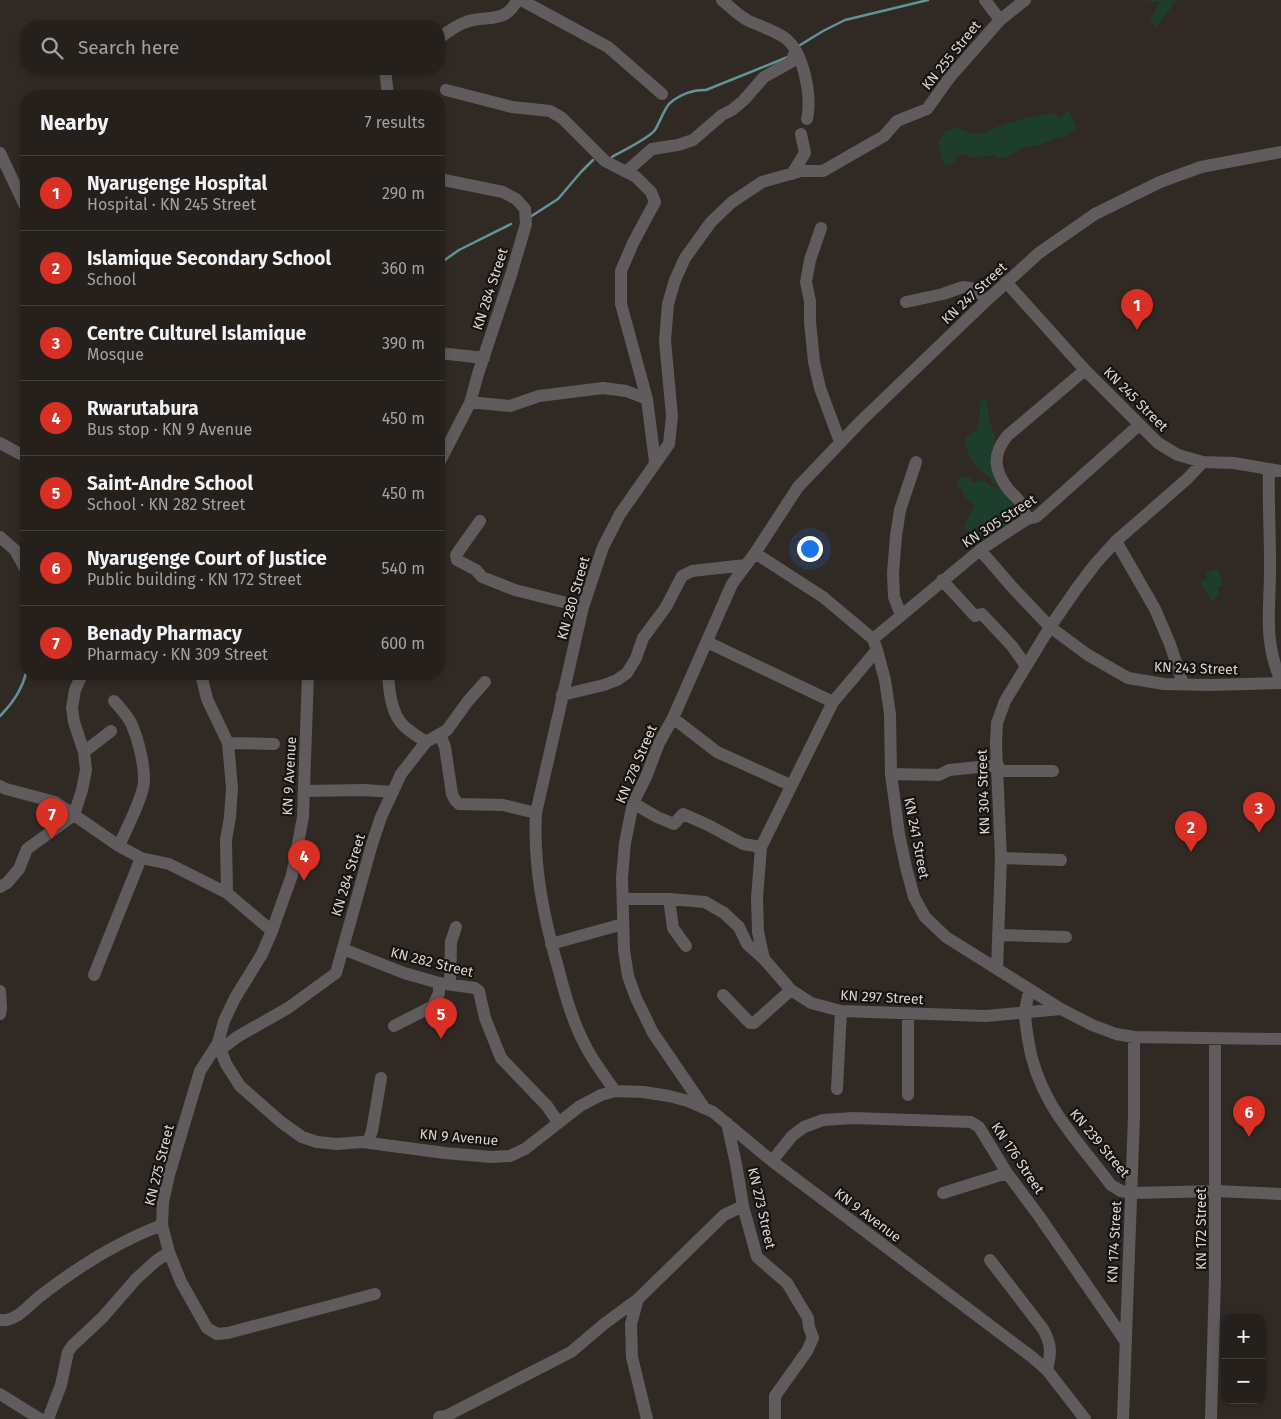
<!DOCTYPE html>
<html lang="en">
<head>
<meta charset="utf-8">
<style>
	:root { --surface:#25201b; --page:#312d28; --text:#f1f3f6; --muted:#a3a3a3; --line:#423e3a; --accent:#d93025 }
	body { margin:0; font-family:"Fira Sans",sans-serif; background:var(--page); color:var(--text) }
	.controls { position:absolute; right:15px; bottom:15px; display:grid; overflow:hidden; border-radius:10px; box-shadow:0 2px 8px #0003 }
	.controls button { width:45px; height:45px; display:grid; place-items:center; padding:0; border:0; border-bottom:1px solid var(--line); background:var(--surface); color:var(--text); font:25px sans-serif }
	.you { position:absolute; left:809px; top:548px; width:18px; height:18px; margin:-12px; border:4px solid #fff; border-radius:50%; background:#1a73e8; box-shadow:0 0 0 8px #1a73e833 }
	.badge { display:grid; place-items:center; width:32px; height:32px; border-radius:50%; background:var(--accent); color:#fff; font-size:16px; font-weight:700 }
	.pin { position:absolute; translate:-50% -41px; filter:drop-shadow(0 1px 2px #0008) }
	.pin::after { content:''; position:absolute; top:26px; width:18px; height:15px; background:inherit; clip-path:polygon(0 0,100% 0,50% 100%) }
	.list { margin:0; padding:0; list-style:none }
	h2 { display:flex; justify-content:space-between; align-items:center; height:65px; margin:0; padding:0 20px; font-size:21px }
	h2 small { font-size:16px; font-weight:400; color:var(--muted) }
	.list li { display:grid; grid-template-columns:32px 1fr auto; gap:15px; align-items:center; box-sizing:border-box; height:75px; padding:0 20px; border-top:1px solid var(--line) }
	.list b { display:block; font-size:19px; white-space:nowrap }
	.list p { margin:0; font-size:16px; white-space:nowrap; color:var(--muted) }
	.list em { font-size:16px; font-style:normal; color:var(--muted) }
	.icon { flex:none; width:28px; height:28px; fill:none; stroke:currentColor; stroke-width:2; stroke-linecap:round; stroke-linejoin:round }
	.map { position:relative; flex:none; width:1281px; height:1419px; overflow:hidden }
	.search { position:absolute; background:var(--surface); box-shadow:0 2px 8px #0003; left:20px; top:20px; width:425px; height:55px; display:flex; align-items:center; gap:12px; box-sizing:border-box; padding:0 18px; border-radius:20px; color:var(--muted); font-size:19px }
	.panel { position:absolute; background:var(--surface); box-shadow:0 2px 8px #0003; left:20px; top:90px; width:425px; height:590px; border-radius:20px }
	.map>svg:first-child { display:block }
	.green { fill:#1d3e2d }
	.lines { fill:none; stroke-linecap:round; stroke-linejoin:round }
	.stream { stroke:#60949b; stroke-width:2.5 }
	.minor { stroke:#605b5c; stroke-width:12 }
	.labels { text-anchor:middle; stroke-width:4.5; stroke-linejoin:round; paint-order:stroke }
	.street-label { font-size:14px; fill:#dcd7d4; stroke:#161311 }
</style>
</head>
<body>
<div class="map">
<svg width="1281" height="1419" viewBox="0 0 1281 1419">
	<rect width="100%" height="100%" fill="#312a24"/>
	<path class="green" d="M 1147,0 L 1177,0 L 1156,27 L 1150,20 L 1160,2 L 1148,1 Z
		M 1069,110 L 1076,129 L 1063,137 L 1054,139 L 1039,145 L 1026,146 L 1003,159 L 994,155 L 969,158 L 967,153 L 956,157 L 955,162 L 945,166 L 938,143 C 941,136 943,132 951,129 C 961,125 966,135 976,134 C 987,134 995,127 1005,124 C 1021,119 1038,116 1054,113 L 1059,118 Z
		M 987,399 L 989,420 L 994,433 L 999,483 L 993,484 L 989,476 C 974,469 965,452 965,437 L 977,430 C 978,420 982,410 980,400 Z
		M 960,476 L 971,478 L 971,483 L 984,480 L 992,487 L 1002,487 L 1013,501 L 1012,505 L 1021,516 L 985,541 L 963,527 L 975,505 L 965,498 L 962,490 L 957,485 Z
		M 1218,569 L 1223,585 L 1217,587 L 1219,596 L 1212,601 L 1200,582 L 1207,579 L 1206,573 Z"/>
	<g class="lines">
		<path class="stream" d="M 797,47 L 823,31 L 845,20 L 928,0
			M 612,157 C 622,151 648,139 655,130 C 659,124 665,107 670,103 C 679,95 694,89 706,90 L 788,57
			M 530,217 L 558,199 L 581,172 L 593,160
			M 439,264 L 459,250 L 511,224
			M 0,716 C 12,704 22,690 26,673"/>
		<path class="minor" d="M 521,0 L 608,47 L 662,94
			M 722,0 C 730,7 738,15 747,20 C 759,26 774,30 785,38 C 804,52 812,97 807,119
			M 985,0 L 1000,20
			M 439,38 C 447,33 456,25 466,22 C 486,15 506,24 517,0
			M 385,69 L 388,96
			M 446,90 L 512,107 L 550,111 L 562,118 L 605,161 L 636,177 L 651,192 L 655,202 L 633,243 L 621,271 L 621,304 L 647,399 L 655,462
			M 0,153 L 26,208
			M 627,171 L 652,149 L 678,145 L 693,140 L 722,115 L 732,110 L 744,100 L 764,77 L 791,62 L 795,52
			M 792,174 L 805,153 L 801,134
			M 439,179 L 503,192 L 516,199 L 525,209 L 526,224 L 511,275 L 478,374 L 470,403 L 439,463
			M 821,228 L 810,260 L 806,282 L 810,301 L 810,322 L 814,362 L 820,388 L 840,442
			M 1006,282 L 1085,370 L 1158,443 L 1178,455 L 1203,462 L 1234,463 L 1281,471
			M 906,302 L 943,294 L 963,287 L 976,289 L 986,301
			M 439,353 L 484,358
			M 470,403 L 479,403 L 510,406 L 539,396 L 603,388 L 626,391 L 647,399
			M 0,443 L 26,457
			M 1269,469 C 1268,500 1270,530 1270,561 C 1271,605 1262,638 1281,681
			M 1027,519 C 1025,514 1024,508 1021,504 C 1018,498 1012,494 1008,489 C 994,470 992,455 1007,436 L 1085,370
			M 480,521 L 458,552 L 456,555 L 457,560 L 476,570 L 482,577 L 515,590 L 583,607
			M 0,537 L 15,550 L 26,570
			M 1116,541 L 1155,609 L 1170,644 L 1183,684
			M 980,550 L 1013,588 L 1050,627 L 1088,655 L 1128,678 L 1164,684 L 1211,685 L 1281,683
			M 755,553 L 823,597 L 873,639 L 877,650 L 885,680 L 890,714 L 891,774 L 899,834 L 906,867 L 914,897 L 925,917 L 946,937 L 1061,1009 L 1092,1025 L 1116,1034 L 1134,1037 L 1281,1039
			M 942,580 L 975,616 L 982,614 L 1012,646 L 1026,666
			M 901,615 L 894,597 L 893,573 L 896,536 L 900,510 L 916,462
			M 873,639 L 980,550 L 1027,519 L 1036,517 L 1139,425
			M 707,642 L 833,702
			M 877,650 L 833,702 L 761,847 L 757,898 L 758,932 L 764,959 L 791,990 L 811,1003 L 841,1011 L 986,1016 L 1061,1009
			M 201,674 L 207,699 L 228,743 L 232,788 L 230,817 L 226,840 L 227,893
			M 308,674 L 303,817 L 292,875 L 272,931 L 262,954 L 235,998 L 224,1021 L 218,1043 L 226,1064 L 240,1086 L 281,1122 L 302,1137 L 317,1142 L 337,1144 L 362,1142 L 445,1153 L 491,1157 L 510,1156 L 525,1149 L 580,1106 L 601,1095 L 615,1091 L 643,1092 L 669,1096 L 688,1101 L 713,1112 L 772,1161 L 1032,1357 L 1047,1370 L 1085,1419
			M 388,674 C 389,690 391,714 404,726 C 410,732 419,737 426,742
			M 562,695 L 604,685 L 617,680 L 627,673 L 636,658 L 643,638 L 666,607 L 682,576 L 692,571 L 746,565
			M 114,701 C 120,708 127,715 131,723 C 138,738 147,772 143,788 C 138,808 127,827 119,846
			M 673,718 L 717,752 L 790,785
			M 440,734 L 445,747 L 452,794 L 455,800 L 459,804 L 503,805 L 536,813
			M 228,743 L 274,744
			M 84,752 L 111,731
			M 998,771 L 1053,771
			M 891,774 L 939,775 L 949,770 L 998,765
			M 0,786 L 6,789 L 55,802 L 119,846 L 141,858 L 169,864 L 227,893 L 272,931
			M 304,791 L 364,790 L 393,792
			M 633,803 L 657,817 L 674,824 L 683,814 L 708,825 L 743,844 L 761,847
			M 1001,858 L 1061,860
			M 0,887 L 7,883 L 19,869 L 27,849 L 74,815 L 82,790 L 86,770 L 84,752 L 74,722 L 72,708 L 75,690 L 82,674
			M 623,899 L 669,899 L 705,902 L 724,913 L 739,927 L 747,944 L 764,959
			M 669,899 L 673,928 L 686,946
			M 998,935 L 1066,937
			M 551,944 L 623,924
			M 343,949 L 404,973 L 439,983 L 475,988 L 479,991 L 485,1018 L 501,1058 L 547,1106 L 558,1122
			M 997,969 L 1001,858 L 996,744 L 997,723 L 1005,701 L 1050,627 L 1077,588 L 1096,563 L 1116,541 L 1187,479 L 1203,462
			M 94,975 L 141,858
			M 450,984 L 451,942 L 456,927
			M 1029,990 C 1028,997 1026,1005 1025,1012 C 1025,1021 1027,1031 1028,1039 C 1037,1101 1075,1137 1111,1185 L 1121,1191 L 1132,1193 L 1216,1191 L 1281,1194
			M 0,991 L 1,1008 L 0,1014
			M 723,995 L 750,1023 L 754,1023 L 791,990
			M 394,1026 L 433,1006 L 439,993 L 439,983
			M 218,1043 L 200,1071 L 169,1175 L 163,1202 L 162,1225 L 169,1252 L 181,1282 L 207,1328 L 217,1334 L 228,1333 L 375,1294
			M 220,1050 L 237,1037 L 288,1008 L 336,973 L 372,844 L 381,817 L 401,774 L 426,742 L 447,730 L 468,701 L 485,682
			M 837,1089 L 841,1011
			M 615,1091 C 604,1075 592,1060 584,1043 C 572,1020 565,995 559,971 C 544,919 533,866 536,813 L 583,607 L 603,547 L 620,514 L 669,444 L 672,416 L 665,341 L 668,304 L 675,280 L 685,258 L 711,222 L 732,202 L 762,182 L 801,171 L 823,171 L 884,136 L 897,121 L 927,109 L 950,77 L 1000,20 L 1025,0
			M 908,1095 L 908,1014
			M 703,1106 L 653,1033 L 636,998 L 628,976 L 624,950 L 622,877 L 625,843 L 633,803 L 646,777 L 659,743 L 673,718 L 732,584 L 755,553 L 798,487 L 861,421 L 986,301 L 1039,253 L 1095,214 L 1160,182 L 1201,167 L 1281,152
			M 727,1123 L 736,1164 L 743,1206 L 757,1257 L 787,1283 L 808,1318 L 809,1327 L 813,1338 L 807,1351 L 775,1396 L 775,1419
			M 368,1142 L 372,1131 L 381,1078
			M 772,1161 L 792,1136 L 804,1127 L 823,1120 L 853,1118 L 971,1122 L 979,1127 L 1007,1173 L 1039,1216 L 1126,1342
			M 943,1193 L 1007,1173
			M 990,1260 L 1043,1329 C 1052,1345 1051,1353 1047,1370
			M 638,1299 L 631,1324 L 632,1357 L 647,1419
			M 0,1320 C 16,1322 28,1306 39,1297 C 76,1268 117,1242 162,1225
			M 0,1394 L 40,1419
			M 48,1419 L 61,1385 L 68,1352 L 72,1346 L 103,1317 L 136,1279 L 156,1261 L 169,1252
			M 441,1419 L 439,1417 L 446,1416 L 571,1352 L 604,1324 L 638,1299 L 724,1215 L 743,1206
			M 1123,1419 L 1134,1116 L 1134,1037
			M 1211,1419 L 1215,1278 L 1215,1040"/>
	</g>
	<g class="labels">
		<g class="street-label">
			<text transform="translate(951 55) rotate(-51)" y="5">KN 255 Street</text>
			<text transform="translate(490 289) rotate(-72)" y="5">KN 284 Street</text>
			<text transform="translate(974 293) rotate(-43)" y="5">KN 247 Street</text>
			<text transform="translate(1136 399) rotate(45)" y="5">KN 245 Street</text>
			<text transform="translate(999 521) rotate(-33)" y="5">KN 305 Street</text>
			<text transform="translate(573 598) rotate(-74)" y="5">KN 280 Street</text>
			<text transform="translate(1196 668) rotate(2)" y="5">KN 243 Street</text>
			<text transform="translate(636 764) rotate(-67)" y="5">KN 278 Street</text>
			<text transform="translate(289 776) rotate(-87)" y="5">KN 9 Avenue</text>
			<text transform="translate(983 792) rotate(-92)" y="5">KN 304 Street</text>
			<text transform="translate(917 838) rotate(79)" y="5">KN 241 Street</text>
			<text transform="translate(348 875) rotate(-73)" y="5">KN 284 Street</text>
			<text transform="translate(432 962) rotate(14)" y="5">KN 282 Street</text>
			<text transform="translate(882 997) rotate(3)" y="5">KN 297 Street</text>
			<text transform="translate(459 1137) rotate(5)" y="5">KN 9 Avenue</text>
			<text transform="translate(1100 1143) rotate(50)" y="5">KN 239 Street</text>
			<text transform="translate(1018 1158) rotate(56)" y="5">KN 176 Street</text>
			<text transform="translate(159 1165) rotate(-76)" y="5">KN 275 Street</text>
			<text transform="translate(762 1208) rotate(77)" y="5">KN 273 Street</text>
			<text transform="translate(868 1215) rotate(37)" y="5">KN 9 Avenue</text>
			<text transform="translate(1201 1229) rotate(-90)" y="5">KN 172 Street</text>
			<text transform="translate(1114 1242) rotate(-87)" y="5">KN 174 Street</text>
		</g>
	</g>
</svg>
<div class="controls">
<button>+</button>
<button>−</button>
</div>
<div class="you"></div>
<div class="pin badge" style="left:1137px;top:330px">1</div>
<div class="pin badge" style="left:1191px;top:852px">2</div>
<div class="pin badge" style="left:1259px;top:833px">3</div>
<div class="pin badge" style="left:304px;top:881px">4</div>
<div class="pin badge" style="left:441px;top:1039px">5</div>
<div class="pin badge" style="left:1249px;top:1137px">6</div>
<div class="pin badge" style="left:52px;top:839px">7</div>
<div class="search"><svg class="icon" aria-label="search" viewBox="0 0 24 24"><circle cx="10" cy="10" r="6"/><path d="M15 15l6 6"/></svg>Search here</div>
<section class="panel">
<h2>Nearby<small>7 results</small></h2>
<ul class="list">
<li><span class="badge">1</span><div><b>Nyarugenge Hospital</b><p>Hospital · KN 245 Street</p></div><em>290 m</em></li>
<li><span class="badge">2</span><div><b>Islamique Secondary School</b><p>School</p></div><em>360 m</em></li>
<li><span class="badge">3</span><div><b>Centre Culturel Islamique</b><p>Mosque</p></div><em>390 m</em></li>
<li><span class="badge">4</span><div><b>Rwarutabura</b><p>Bus stop · KN 9 Avenue</p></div><em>450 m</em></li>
<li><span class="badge">5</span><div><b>Saint-Andre School</b><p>School · KN 282 Street</p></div><em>450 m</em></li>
<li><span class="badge">6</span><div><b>Nyarugenge Court of Justice</b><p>Public building · KN 172 Street</p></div><em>540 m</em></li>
<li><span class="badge">7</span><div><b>Benady Pharmacy</b><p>Pharmacy · KN 309 Street</p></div><em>600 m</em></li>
</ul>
</section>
</div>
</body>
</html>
